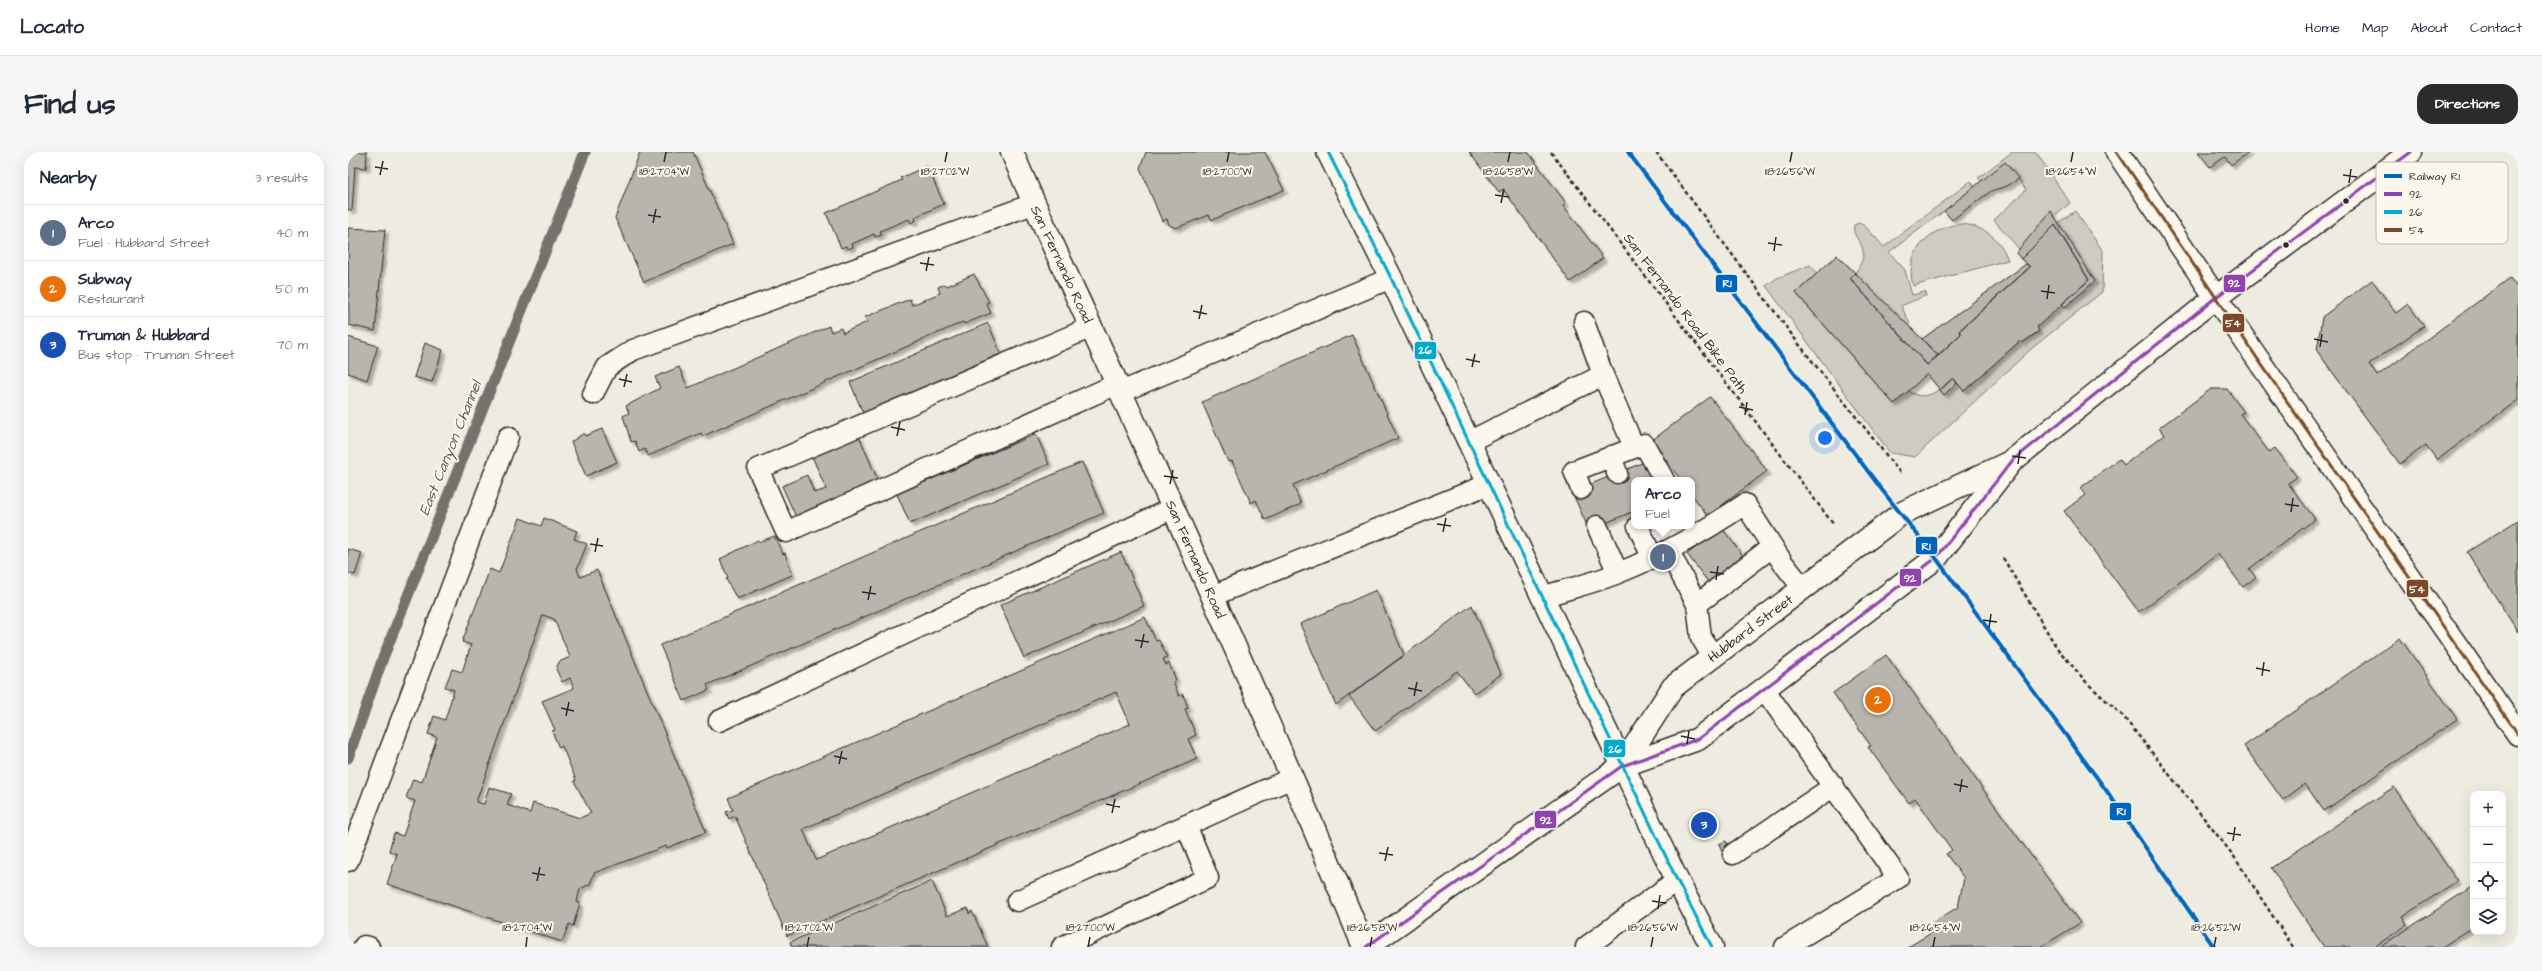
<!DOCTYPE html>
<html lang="en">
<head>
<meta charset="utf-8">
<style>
	:root { --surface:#fff; --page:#f6f6f7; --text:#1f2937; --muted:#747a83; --line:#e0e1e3; --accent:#2b2b2b }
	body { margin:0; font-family:"Architects Daughter",sans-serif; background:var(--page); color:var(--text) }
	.controls { position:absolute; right:12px; bottom:12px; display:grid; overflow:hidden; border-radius:8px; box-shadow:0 4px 16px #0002 }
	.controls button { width:36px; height:36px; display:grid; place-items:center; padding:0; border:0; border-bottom:1px solid var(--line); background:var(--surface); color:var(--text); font:20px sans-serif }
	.you { position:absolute; left:1477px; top:286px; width:14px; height:14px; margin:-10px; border:3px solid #fff; border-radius:50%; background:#1a73e8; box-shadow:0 0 0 6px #1a73e833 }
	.badge { display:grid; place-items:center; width:26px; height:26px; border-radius:50%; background:var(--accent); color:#fff; font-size:13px; font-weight:700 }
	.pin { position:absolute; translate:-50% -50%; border:2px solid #fff; box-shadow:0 1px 4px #0006 }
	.popup { position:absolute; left:1283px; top:325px; width:64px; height:52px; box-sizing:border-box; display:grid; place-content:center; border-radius:8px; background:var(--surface); filter:drop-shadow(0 1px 3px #0005); font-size:13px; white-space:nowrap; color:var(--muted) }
	.popup b { font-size:15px; color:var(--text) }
	.popup::after { content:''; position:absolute; left:50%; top:100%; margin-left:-8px; border:8px solid transparent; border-top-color:var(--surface) }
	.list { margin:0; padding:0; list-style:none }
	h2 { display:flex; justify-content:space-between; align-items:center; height:52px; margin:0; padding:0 16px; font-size:17px }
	h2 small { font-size:13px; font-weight:400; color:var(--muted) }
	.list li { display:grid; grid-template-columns:26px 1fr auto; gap:12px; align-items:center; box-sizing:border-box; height:56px; padding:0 16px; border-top:1px solid var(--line) }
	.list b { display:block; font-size:15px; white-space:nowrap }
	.list p { margin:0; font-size:13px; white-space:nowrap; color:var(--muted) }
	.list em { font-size:13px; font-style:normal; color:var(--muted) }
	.icon { flex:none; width:22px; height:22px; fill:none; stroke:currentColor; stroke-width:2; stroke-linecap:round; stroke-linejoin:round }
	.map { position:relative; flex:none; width:2170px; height:795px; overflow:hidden; border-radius:16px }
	header { display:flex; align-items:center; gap:24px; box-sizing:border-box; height:56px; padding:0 20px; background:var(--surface); border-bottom:1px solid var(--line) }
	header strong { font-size:19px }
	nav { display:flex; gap:22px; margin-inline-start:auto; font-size:14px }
	.intro { display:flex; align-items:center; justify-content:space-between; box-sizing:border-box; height:96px; padding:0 24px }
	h1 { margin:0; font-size:28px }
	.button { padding:10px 18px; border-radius:16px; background:var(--accent); color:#fff; font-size:14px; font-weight:700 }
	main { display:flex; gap:24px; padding:0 24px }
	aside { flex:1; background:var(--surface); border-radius:16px; box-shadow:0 4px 16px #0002 }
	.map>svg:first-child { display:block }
	.green { fill:#cecbc2; stroke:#7c7b76 }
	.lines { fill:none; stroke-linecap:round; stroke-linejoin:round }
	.stream { stroke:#74726e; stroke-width:11 }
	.building { fill:#b8b5ae; stroke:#2b2b2b; fill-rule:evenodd; filter:url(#shadow) }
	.service-casing { stroke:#2b2b2b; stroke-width:23 }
	.minor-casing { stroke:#2b2b2b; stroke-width:25 }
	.secondary-casing { stroke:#2b2b2b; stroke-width:25 }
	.primary-casing { stroke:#2b2b2b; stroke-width:25 }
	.path { stroke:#2b2b2b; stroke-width:2.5; stroke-dasharray:4 3; stroke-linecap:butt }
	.service { stroke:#fbf7ec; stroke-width:20 }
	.minor { stroke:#fbf7ec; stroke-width:22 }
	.secondary { stroke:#fbf7ec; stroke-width:22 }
	.primary { stroke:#fbf7ec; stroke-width:22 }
	.bus-1-casing { stroke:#fbf7ec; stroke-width:6 }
	.bus-2-casing { stroke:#fbf7ec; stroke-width:6 }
	.bus-3-casing { stroke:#fbf7ec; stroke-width:6 }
	.bus-1 { stroke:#8e44ad; stroke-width:3 }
	.bus-2 { stroke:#00a9ce; stroke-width:3 }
	.bus-3 { stroke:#7a4b2a; stroke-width:3 }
	.rail-1-casing { stroke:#fbf7ec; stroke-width:7 }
	.rail-1 { stroke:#0065bd; stroke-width:4 }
	.ticks { fill:none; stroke:#2b2b2b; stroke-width:1.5 }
	.bus-dot { fill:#2b2b2b; stroke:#fbf7ec; stroke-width:1.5 }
	.labels { text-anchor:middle; stroke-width:4; stroke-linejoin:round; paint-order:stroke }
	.street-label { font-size:14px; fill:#2b2b2b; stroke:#fbf7ec }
	.water-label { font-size:15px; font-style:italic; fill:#555552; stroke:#fbf7ec }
	.key { fill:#fbf7ec; stroke:#bdbab2; stroke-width:1 }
	.key-label { font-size:11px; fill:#2b2b2b }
	.ticks-label { font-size:10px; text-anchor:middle; fill:#2b2b2b; stroke:#fbf7ec; stroke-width:4; stroke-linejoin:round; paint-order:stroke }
	.line-badge { stroke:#fbf7ec; stroke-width:1.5 }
	.badge-label { font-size:11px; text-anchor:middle; font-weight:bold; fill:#fff }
</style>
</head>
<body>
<header>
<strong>Locato</strong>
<nav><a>Home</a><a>Map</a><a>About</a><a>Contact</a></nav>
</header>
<div class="intro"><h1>Find us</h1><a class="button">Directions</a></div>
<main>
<aside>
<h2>Nearby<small>3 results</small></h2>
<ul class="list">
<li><span class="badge" style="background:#5c6f8a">1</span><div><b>Arco</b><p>Fuel · Hubbard Street</p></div><em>40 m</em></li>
<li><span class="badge" style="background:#e8710a">2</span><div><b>Subway</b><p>Restaurant</p></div><em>50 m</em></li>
<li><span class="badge" style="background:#1a4fb4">3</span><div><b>Truman &amp; Hubbard</b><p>Bus stop · Truman Street</p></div><em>70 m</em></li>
</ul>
</aside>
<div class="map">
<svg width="2170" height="795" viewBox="0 0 2170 795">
	<defs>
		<filter id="shadow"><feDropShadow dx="3.5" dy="3.5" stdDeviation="1" flood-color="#0004"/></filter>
	</defs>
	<rect width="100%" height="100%" fill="#eeebe0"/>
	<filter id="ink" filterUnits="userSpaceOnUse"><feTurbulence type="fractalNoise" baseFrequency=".025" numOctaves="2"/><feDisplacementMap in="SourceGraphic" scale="8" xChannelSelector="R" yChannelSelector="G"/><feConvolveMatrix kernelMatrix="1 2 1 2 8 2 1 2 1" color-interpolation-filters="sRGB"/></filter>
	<g filter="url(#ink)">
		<path class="green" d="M 1664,0 L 1688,0 L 1722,51 L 1671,97 L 1646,68 L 1678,38 L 1671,27 L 1634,30 L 1630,26 Z
			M 1623,29 L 1627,36 L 1541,100 L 1557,118 L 1564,143 L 1577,140 L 1579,143 L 1553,154 L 1562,171 L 1559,173 L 1507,121 C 1528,92 1502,90 1506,73 L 1511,71 L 1516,73 L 1536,95 Z
			M 1727,59 L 1755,99 L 1754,140 L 1683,197 L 1567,305 L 1542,301 L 1418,134 L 1429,126 L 1462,113 L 1469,121 L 1448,141 L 1546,252 L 1560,239 C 1579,251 1591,238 1605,226 L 1616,239 L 1672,189 L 1674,191 L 1691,180 L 1689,175 L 1707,73 Z
			M 1613,72 C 1636,74 1652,86 1660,108 L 1565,134 C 1556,101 1581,75 1613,72 Z"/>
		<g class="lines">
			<path class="stream" d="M 0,606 L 35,506 L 237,0"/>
		</g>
		<path class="building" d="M 0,0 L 19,0 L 18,16 L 7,15 L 4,58 L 0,58 Z
			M 292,0 L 345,0 L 385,92 L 296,130 L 267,66 Z
			M 798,0 L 917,0 L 936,38 L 864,68 L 861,63 L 828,76 L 821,73 L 819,67 L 814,69 L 792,16 Z
			M 1121,0 L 1180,0 L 1218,51 L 1215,53 L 1255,106 L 1222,130 L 1155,37 L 1151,40 Z
			M 1850,0 L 1901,0 L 1883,13 L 1877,5 L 1862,15 Z
			M 1657,10 L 1671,27 L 1659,34 L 1643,39 L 1604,68 L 1596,59 Z
			M 579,14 L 596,52 L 567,65 L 568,68 L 563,71 L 561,67 L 532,79 L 534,83 L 527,85 L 526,82 L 504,92 L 505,95 L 500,97 L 498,94 L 493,96 L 478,61 L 554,28 L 552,26 Z
			M 1703,59 L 1747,129 L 1717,155 L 1714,152 L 1741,128 L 1707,73 L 1673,107 L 1668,101 Z
			M 1707,73 L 1741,128 L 1689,175 L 1691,179 L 1674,191 L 1672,189 L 1616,239 L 1605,226 L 1592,238 L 1579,222 L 1546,252 L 1448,141 L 1489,103 L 1507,121 L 1502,126 L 1579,213 L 1613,182 L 1611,179 L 1682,115 L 1673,107 Z
			M 0,76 L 37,78 L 27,179 L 1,173 Z
			M 1678,112 L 1682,115 L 1611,179 L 1613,182 L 1590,204 L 1574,187 Z
			M 1507,121 L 1574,187 L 1590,204 L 1579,213 L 1502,126 Z
			M 626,122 L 641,150 L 638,151 L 643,161 L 616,172 L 615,170 L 355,284 L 353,281 L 300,304 L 297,297 L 291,300 L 287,289 L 283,290 L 275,264 L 281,261 L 278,254 L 312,236 L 307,225 L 331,215 L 340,236 L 481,174 L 483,180 L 493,176 L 495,181 L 519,170 L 517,165 L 562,147 L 564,153 L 592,141 L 590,135 L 597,132 L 599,134 Z
			M 2162,126 L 2170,137 L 2170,248 L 2089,308 L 2078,293 L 2052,312 L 1969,199 L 1974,165 L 2024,128 L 2048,161 L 2060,152 L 2076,174 L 2021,212 L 2029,224 Z
			M 640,171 L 653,202 L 515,261 L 502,230 Z
			M 1004,183 L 1050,286 L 945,333 L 953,352 L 917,368 L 908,348 L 903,351 L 884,309 L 880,310 L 854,250 Z
			M 0,185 L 30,194 L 19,228 L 0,221 Z
			M 77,191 L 95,198 L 84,230 L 66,225 Z
			M 1605,226 L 1609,231 L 1596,243 L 1592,238 Z
			M 1863,237 L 1879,237 L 1896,260 L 1892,262 L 1921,300 L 1927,296 L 1949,325 L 1940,331 L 1967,367 L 1901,417 L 1908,425 L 1895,435 L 1870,402 L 1791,460 L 1716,359 L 1737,343 L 1732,336 L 1771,307 L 1776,313 L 1816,283 L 1811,276 Z
			M 1362,245 L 1419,319 L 1360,364 L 1344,343 L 1344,328 L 1333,328 L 1303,289 Z
			M 254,277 L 269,310 L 238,324 L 223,290 L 236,281 L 237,284 Z
			M 688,282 L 701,312 L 562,372 L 549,342 Z
			M 511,284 L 531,331 L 448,365 L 434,334 L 459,323 L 466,341 L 478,337 L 464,304 Z
			M 1301,308 L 1310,328 L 1286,328 L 1286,359 L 1241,378 L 1224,340 Z
			M 734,310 L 756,361 L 359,533 L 361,538 L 336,549 L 312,493 Z
			M 172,366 L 193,374 L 196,366 L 229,379 L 226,387 L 239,392 L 229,417 L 232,425 L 249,418 L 358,680 L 319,696 L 318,694 L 246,721 L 242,732 L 232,737 L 229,750 L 232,751 L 225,774 L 221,772 L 214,790 L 39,732 L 49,702 L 41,699 L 46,681 L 55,684 L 67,649 L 58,646 L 65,627 L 74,630 L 89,585 L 80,582 L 86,564 L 97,568 L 106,538 L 97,535 L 104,517 L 114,520 L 123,493 L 114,490 L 142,417 L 151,421 ZM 195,463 L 206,467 L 222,505 L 211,510 L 208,517 L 214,530 L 222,526 L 226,536 L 194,549 L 207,578 L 204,579 L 211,596 L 214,594 L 228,628 L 226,629 L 243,661 L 232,666 L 185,651 L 182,661 L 159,653 L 163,642 L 141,635 L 136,652 L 128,650 Z
			M 2170,368 L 2170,480 L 2119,400 Z
			M 1374,376 L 1399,409 L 1364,435 L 1339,402 Z
			M 426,384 L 435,402 L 437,401 L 444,423 L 389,447 L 378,427 L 380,426 L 372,407 L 410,388 L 411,390 Z
			M 0,397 L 14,401 L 7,423 L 0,421 Z
			M 773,400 L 796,454 L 676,506 L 652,453 Z
			M 1028,438 L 1056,503 L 988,553 L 952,472 Z
			M 1124,453 L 1153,522 L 1126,541 L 1109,519 L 1027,579 L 1001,544 Z
			M 797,465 L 808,489 L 811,488 L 819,505 L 815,507 L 818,513 L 821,511 L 828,528 L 825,530 L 831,544 L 835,542 L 840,556 L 837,557 L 848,583 L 840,587 L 849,607 L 439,784 L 387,664 L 381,667 L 378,660 L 385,658 L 380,646 ZM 768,540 L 782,572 L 468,708 L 455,677 Z
			M 2052,486 L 2109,567 L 1976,659 L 1957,632 L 1935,648 L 1896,594 Z
			M 1538,503 L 1732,771 L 1693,795 L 1560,795 L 1588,778 L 1584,771 L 1610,755 L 1616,726 L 1598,702 L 1604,698 L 1567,646 L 1561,651 L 1520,595 L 1523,594 L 1485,541 Z
			M 2046,635 L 2109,729 L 2054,765 L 2059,773 L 2026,795 L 1976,795 L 1923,716 Z
			M 1378,689 L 1387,706 L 1379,710 L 1371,692 Z
			M 584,729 L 599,764 L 620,756 L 621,762 L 624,759 L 640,795 L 444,795 L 442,790 Z
			M 2125,734 L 2125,775 L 2094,795 L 2032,795 Z"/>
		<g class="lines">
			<g class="service-casing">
				<path id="service" d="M 1236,170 L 1255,223 L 1286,295
					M 744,175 L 410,317 L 438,380 L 769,232
					M 773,240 L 1043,126
					M 245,242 L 259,215 L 285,198 L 685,52
					M 1120,290 L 1255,223
					M 1263,304 L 1269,321
					M 1233,337 L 1226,319 L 1296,292 L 1316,328
					M 1249,374 L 1270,421
					M 1290,374 L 1304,405
					M 1320,398 L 1349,452 L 1424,395
					M 864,444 L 1141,332
					M 1194,445 C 1219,437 1246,431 1270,421 C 1316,403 1357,379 1397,352 L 1435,411 L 1455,436
					M 1349,452 L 1353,485 L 1365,505
					M 1416,537 L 1550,726 L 1437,795
					M 371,569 L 825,356
					M 1385,702 L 1486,634
					M 0,709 L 160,285
					M 669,749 L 944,626
					M 16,794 L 21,795
					M 714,795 L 860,726 L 838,673
					M 1238,795 L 1329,728"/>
			</g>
			<g class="minor-casing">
				<path id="minor" d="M 1769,0 L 1909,206 L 2170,582"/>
			</g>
			<g class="secondary-casing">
				<path id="secondary" d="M 664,0 C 698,82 738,162 774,243 C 857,426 939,610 1016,795
					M 1274,614 L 1325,535 L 1554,361 L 1660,311
					M 1018,795 L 1274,614 L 1350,587 L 1588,406 L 1664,309 L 1867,146 L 2063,0"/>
			</g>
			<g class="primary-casing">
				<path id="primary" d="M 980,0 L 1043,126 L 1329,728 L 1364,795"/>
			</g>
			<path class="path" d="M 1203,0 L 1486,373
				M 1308,0 L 1450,191 L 1553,322
				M 1655,406 L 1709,496 L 1739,531 L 1775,564 L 1813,612 L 1885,703 L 1945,795"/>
			<use href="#service" class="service"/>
			<use href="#minor" class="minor"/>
			<use href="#secondary" class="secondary"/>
			<use href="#primary" class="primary"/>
			<g class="bus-1-casing">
				<path id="bus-1" d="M 1018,795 L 1274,614 L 1350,587 L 1588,406 L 1664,309 L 1867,146 L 2063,0"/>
			</g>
			<g class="bus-2-casing">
				<path id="bus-2" d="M 980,0 L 1043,126 L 1329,728 L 1364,795"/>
			</g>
			<g class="bus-3-casing">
				<path id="bus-3" d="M 1769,0 L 1909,206 L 2170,582"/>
			</g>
			<use href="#bus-1" class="bus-1"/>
			<use href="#bus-2" class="bus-2"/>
			<use href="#bus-3" class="bus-3"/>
			<g class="rail-1-casing">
				<path id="rail-1" d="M 1280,0 L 1534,338 L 1588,406 L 1758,638 L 1866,795"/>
			</g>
			<use href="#rail-1" class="rail-1"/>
		</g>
	</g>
	<path class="ticks" d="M 316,10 L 318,0M 597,10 L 599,0M 879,10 L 881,0M 1160,10 L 1162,0M 1442,10 L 1444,0M 1723,10 L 1725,0M 27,15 L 40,17M 32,23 L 35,9M 1995,23 L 2009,25M 2001,31 L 2003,17M 1147,43 L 1161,45M 1153,51 L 1156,37M 300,63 L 313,65M 305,71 L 308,57M 1420,91 L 1434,93M 1426,99 L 1428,85M 572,111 L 586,113M 578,119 L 581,105M 1693,139 L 1707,141M 1699,147 L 1701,133M 845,159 L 859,162M 851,167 L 854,153M 1966,187 L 1980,190M 1972,195 L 1974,182M 1118,207 L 1132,210M 1124,215 L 1127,202M 271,227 L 284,230M 276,235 L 279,222M 1391,255 L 1405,258M 1397,263 L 1399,250M 543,275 L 557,278M 549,284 L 552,270M 1664,304 L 1678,306M 1670,312 L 1672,298M 816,324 L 830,326M 822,332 L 825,318M 1937,352 L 1951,354M 1943,360 L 1945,346M 1089,372 L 1103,374M 1095,380 L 1098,366M 242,392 L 255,394M 247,400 L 250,386M 1362,420 L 1376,422M 1368,428 L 1370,414M 514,440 L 528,442M 520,448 L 523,434M 1635,468 L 1649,470M 1641,476 L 1643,462M 787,488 L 801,490M 793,496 L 796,482M 1908,516 L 1922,519M 1914,524 L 1916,510M 1060,536 L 1074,539M 1066,544 L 1069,530M 213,556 L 226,559M 218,564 L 221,550M 1333,584 L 1347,587M 1339,592 L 1341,579M 486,604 L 499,607M 491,612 L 494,599M 1606,632 L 1620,635M 1612,640 L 1614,627M 758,652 L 772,655M 764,661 L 767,647M 1879,681 L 1893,683M 1885,689 L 1887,675M 1031,701 L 1045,703M 1037,709 L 1040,695M 184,721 L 197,723M 189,729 L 192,715M 1304,749 L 1318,751M 1310,757 L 1312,743M 178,795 L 179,785M 459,795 L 461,785M 740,795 L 742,785M 1022,795 L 1024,785M 1303,795 L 1305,785M 1585,795 L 1587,785M 1866,795 L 1868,785"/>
	<g class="bus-dot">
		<circle cx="1998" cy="49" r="3.5"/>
		<circle cx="1938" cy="93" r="3.5"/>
	</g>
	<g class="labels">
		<g class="street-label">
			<text transform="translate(714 112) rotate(65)" y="5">San Fernando Road</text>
			<text transform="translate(1338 161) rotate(53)" y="5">San Fernando Road Bike Path</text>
			<text transform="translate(848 407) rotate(66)" y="5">San Fernando Road</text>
			<text transform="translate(1402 476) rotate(-37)" y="5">Hubbard Street</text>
		</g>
		<g class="water-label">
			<text transform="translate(102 296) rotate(-68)" y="5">East Canyon Channel</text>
		</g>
	</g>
	<rect x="2028" y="10" width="132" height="82" rx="6" class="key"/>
	<rect x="2036" y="22" width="18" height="4" fill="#0065bd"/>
	<rect x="2036" y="40" width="18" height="4" fill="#8e44ad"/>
	<rect x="2036" y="58" width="18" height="4" fill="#00a9ce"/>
	<rect x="2036" y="76" width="18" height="4" fill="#7a4b2a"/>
	<g class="key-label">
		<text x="2061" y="28">Railway R1</text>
		<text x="2061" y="46">92</text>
		<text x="2061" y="64">26</text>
		<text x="2061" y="82">54</text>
	</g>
	<g class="ticks-label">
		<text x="316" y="23">118°27'04"W</text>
		<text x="597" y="23">118°27'02"W</text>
		<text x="879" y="23">118°27'00"W</text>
		<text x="1160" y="23">118°26'58"W</text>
		<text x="1442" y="23">118°26'56"W</text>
		<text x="1723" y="23">118°26'54"W</text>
		<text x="179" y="779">118°27'04"W</text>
		<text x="461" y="779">118°27'02"W</text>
		<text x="742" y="779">118°27'00"W</text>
		<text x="1024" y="779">118°26'58"W</text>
		<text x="1305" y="779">118°26'56"W</text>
		<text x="1587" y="779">118°26'54"W</text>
		<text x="1868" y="779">118°26'52"W</text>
	</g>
	<g class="line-badge">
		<rect x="1875" y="122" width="23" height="19" rx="4" fill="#8e44ad"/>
		<rect x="1367" y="122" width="23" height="19" rx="4" fill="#0065bd"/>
		<rect x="1874" y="161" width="23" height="20" rx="4" fill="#7a4b2a"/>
		<rect x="1066" y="189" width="23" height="19" rx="4" fill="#00a9ce"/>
		<rect x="1567" y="384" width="23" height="19" rx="4" fill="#0065bd"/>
		<rect x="1551" y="416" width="23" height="19" rx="4" fill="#8e44ad"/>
		<rect x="2058" y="427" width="23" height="19" rx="4" fill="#7a4b2a"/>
		<rect x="1255" y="587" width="23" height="19" rx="4" fill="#00a9ce"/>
		<rect x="1761" y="650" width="23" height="19" rx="4" fill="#0065bd"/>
		<rect x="1186" y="658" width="23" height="19" rx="4" fill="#8e44ad"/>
	</g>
	<g class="badge-label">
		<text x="1886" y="135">92</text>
		<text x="1379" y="135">R1</text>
		<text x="1885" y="175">54</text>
		<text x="1077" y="202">26</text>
		<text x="1578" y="398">R1</text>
		<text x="1562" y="430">92</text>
		<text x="2069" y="441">54</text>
		<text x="1267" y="601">26</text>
		<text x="1773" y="663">R1</text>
		<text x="1198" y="672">92</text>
	</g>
</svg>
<div class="controls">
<button>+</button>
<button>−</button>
<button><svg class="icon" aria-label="locate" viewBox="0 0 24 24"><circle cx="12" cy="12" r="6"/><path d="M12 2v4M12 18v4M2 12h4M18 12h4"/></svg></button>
<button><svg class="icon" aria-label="layers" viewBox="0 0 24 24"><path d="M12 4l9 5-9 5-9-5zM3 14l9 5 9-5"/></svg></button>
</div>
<div class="you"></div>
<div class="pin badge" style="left:1315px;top:405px;background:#5c6f8a">1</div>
<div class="popup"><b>Arco</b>Fuel</div>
<div class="pin badge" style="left:1530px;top:548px;background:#e8710a">2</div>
<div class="pin badge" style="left:1356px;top:673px;background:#1a4fb4">3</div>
</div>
</main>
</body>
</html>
